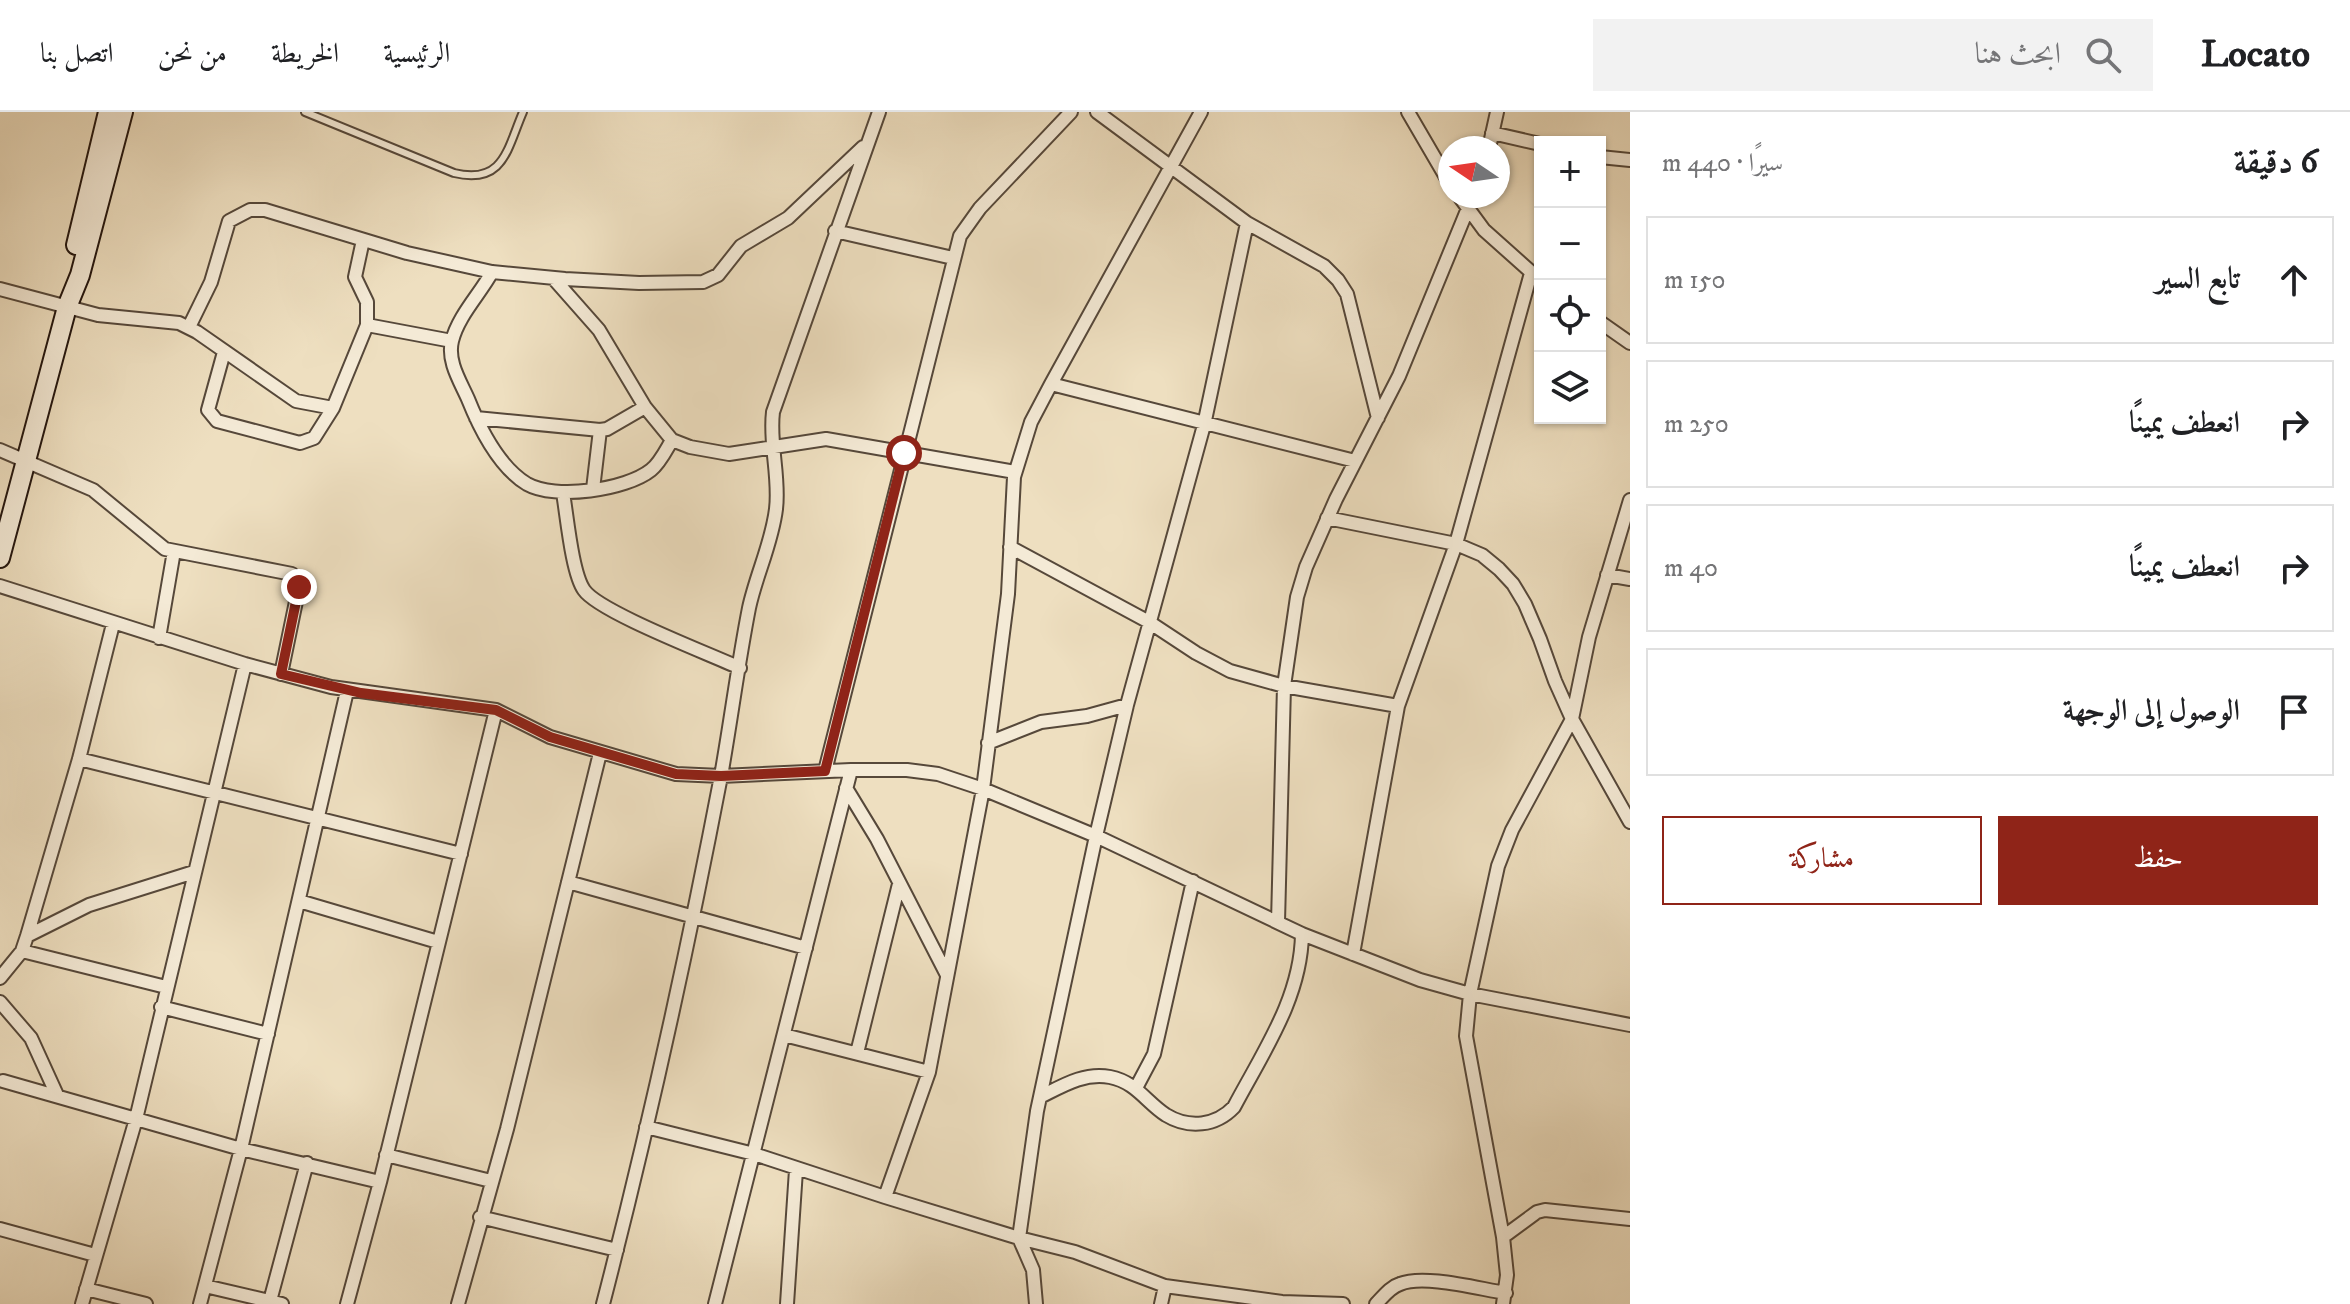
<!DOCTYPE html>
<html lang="ar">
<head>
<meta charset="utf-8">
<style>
	:root { --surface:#fff; --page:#f2f2f2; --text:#202124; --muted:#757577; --line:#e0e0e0; --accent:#8f2418 }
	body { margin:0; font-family:"IM FELL DW Pica",Amiri,serif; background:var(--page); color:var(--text); direction:rtl }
	.controls { position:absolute; right:24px; top:24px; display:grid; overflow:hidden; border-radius:0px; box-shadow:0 2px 6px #0004 }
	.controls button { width:72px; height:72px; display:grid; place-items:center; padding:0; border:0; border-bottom:2px solid var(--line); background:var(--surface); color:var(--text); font:40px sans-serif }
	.compass { position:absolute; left:1438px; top:24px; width:72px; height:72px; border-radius:50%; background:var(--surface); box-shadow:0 2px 6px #0004; rotate:283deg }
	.stop { position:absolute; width:24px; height:24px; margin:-18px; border:6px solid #8f2418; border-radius:50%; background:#fff }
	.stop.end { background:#8f2418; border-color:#fff; box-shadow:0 2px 8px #0008 }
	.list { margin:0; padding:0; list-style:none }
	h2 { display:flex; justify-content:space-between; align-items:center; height:104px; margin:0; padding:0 32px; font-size:34px }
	h2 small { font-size:26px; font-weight:400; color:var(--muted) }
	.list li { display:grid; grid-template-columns:52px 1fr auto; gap:24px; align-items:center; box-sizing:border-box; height:128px; margin:0 16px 16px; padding:0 16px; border:2px solid var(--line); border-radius:0px }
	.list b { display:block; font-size:30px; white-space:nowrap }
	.list em { font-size:26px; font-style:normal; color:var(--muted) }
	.actions { display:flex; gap:16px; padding:24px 32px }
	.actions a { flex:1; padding:18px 0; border:2px solid var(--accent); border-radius:0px; text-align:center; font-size:28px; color:var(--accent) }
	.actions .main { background:var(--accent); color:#fff }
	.icon { flex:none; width:44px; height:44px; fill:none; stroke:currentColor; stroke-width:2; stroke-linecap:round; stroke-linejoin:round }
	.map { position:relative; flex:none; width:1630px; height:1192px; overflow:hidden; direction:ltr }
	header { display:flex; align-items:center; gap:48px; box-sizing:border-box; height:112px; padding:0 40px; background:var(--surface); border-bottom:2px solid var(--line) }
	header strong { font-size:38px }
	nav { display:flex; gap:44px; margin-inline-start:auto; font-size:28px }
	.search { width:560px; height:72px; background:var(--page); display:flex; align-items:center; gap:20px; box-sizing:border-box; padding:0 28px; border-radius:0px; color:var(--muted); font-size:30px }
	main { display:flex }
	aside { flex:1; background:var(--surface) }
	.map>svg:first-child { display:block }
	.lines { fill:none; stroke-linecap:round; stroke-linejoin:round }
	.lane-casing { stroke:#56483a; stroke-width:10 }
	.street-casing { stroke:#56483a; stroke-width:16 }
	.secondary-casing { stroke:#23150e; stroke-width:22 }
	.lane { stroke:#f4ead6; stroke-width:6 }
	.street { stroke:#f4ead6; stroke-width:12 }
	.secondary { stroke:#f4ead6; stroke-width:18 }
	.route { stroke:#8f2418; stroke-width:10 }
</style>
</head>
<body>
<header>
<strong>Locato</strong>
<div class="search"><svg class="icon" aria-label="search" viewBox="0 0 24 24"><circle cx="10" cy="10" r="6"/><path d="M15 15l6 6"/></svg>ابحث هنا</div>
<nav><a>الرئيسية</a><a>الخريطة</a><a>من نحن</a><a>اتصل بنا</a></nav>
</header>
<main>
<aside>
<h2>6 دقيقة<small>سيرًا · 440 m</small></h2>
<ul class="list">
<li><svg class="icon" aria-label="ahead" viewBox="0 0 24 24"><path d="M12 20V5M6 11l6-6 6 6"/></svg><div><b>تابع السير</b></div><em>150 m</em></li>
<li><svg class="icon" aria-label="right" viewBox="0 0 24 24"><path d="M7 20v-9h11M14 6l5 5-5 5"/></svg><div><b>انعطف يمينًا</b></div><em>250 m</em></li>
<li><svg class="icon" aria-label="right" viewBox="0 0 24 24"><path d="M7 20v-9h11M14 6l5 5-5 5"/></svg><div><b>انعطف يمينًا</b></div><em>40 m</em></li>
<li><svg class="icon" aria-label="arrive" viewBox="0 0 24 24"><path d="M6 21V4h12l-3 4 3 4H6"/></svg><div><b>الوصول إلى الوجهة</b></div></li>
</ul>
<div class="actions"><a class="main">حفظ</a><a>مشاركة</a></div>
</aside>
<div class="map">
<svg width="1630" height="1192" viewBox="0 0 1630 1192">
	<rect width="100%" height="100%" fill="#eedfc0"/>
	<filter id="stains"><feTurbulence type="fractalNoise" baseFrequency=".0025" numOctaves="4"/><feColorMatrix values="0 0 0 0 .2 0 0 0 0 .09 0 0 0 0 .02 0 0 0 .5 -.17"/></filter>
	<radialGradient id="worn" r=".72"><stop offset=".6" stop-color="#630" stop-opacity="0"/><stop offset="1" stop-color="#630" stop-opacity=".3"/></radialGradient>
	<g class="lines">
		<g class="lane-casing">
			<path id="lane" d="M 305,0 L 454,61 C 504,73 507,37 523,0"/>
		</g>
		<g class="street-casing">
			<path id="street" d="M 1097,0 L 1247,111 L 1324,154 L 1338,168 L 1347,182 L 1378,306
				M 1408,0 L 1450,72
				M 1492,21 L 1540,32
				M 1489,36 L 1497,0
				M 1600,45 L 1630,48
				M 1459,84 L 1484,118 L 1540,168
				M 835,119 L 953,146
				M 492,160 C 480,182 458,204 452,229 C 447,249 460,269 468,287 C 480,317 499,355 527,372 C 555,388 626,378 651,358 C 660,351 666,338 672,328
				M 554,167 L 599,218 L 645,295 L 672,328 L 690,335 L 729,342 L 826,327 L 1015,360
				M 0,177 L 98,203 L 179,211 L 197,220 L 296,289 L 333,296
				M 1600,210 L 1630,231
				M 367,213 L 452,229
				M 189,215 L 211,170 L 229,109 L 250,98 L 265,98 L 407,141 L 492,160 L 565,167 L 639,171 L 703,170 L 718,163 L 741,134 L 788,106 L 863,35
				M 224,240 L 208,298 L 217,309 L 300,331 L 314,326 L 333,296 L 367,213 L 367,190 L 355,165 L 363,128
				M 1051,272 L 1355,349
				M 476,306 L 600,318 L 607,317 L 645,295
				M 0,338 L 93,378 L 165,437 L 292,462 L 299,475 L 281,562
				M 593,377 L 600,318
				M 563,381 C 567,404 572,461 584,478 C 599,500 710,542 740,556
				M 1327,406 L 1456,432 L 1482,443 L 1499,457 L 1513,472 L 1525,492 L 1540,527 L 1555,569 L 1572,607 L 1630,710
				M 1010,435 L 1149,510 L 1196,541 L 1230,559 L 1284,574 L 1398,594
				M 1607,463 L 1630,467
				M 0,474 L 245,552 L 331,575 L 496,598 L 550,625 L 676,662 L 721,664 L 851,658
				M 159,526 L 174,439
				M 988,631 L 1041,610 L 1087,604 L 1127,593
				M 79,647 L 461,742
				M 825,659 L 960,124 L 980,96 L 1071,0
				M 846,676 L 877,727 L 947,863
				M 568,770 L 806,836
				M 299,789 L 438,830
				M 1278,810 L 1284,574 L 1297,485 L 1306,455 L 1336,387 L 1399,264 L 1473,84
				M 27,824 L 89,793 L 194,760
				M 22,839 L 166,875
				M 1353,842 L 1398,594 L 1456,432 L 1531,161
				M 0,866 L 22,839 L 27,824 L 79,647 L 113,512
				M 0,890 L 31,926 L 57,983
				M 161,895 L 268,922
				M 784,923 L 929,960
				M 857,941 L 899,772
				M 3,969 L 241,1037 L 380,1070
				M 1136,976 L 1154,942 L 1193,769
				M 1040,985 C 1062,974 1084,960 1110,965 C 1136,970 1146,990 1166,1003 C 1189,1017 1216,1014 1234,995 C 1263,940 1301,886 1302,822
				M 646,1015 L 754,1042 L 885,1085 L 1019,1126 L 1075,1140 L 1165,1174 L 1282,1190 L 1343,1192
				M 386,1043 L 491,1069
				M 885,1085 L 929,960 L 983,677 L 1008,482 L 1014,365 L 1031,310 L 1051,272 L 1201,0
				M 480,1105 L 617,1138
				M 0,1117 L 95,1143
				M 1503,1125 L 1537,1100 L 1545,1098 L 1630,1107
				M 205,1174 L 282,1192
				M 86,1177 L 146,1192
				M 270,1189 L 307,1051
				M 82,1192 L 136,1007 L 245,552
				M 200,1192 L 241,1037 L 347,579
				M 347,1192 L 380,1070 L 496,598
				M 458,1192 L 507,1017 L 600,641
				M 603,1192 C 648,1018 687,841 721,664 C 731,608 738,552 749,496 C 756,463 772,431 776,397 C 780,365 769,332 773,300 L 879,0
				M 715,1192 L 851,658 L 907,658 L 938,662 L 983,677 L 1096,724 L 1302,822 L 1420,868 L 1470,882 L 1630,913
				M 787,1192 L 796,1058
				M 1036,1192 L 1033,1158 L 1019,1126 L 1037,999 L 1096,724 L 1127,593 L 1204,313 L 1247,111
				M 1161,1192 L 1165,1174
				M 1376,1192 C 1383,1185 1390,1175 1400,1172 C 1424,1162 1479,1177 1506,1181
				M 1503,1192 L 1507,1163 L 1503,1125 L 1466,924 L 1470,882 L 1498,754 L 1512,718 L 1572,607 L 1589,525 L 1630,388"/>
		</g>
		<g class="secondary-casing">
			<path id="secondary" d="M 76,133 L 108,0
				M 0,446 L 67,195 L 80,163 L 123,0"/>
		</g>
		<use href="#lane" class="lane"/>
		<use href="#street" class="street"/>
		<use href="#secondary" class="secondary"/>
	</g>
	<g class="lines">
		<path class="route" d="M 299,475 L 281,562 L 361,581 L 496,598 L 550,625 L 676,662 L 721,664 L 825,659 L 904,341"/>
	</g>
	<rect width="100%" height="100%" filter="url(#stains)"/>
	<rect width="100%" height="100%" fill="url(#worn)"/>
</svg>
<div class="controls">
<button>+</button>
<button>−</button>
<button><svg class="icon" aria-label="locate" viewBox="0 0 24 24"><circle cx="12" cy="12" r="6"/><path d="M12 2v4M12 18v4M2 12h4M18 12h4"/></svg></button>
<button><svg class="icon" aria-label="layers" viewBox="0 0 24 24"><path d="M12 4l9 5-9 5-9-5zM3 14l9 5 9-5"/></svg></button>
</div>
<svg class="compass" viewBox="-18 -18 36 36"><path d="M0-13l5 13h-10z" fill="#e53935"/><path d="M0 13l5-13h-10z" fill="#757577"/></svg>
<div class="stop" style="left:904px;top:341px"></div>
<div class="stop end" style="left:299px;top:475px"></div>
</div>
</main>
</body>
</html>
